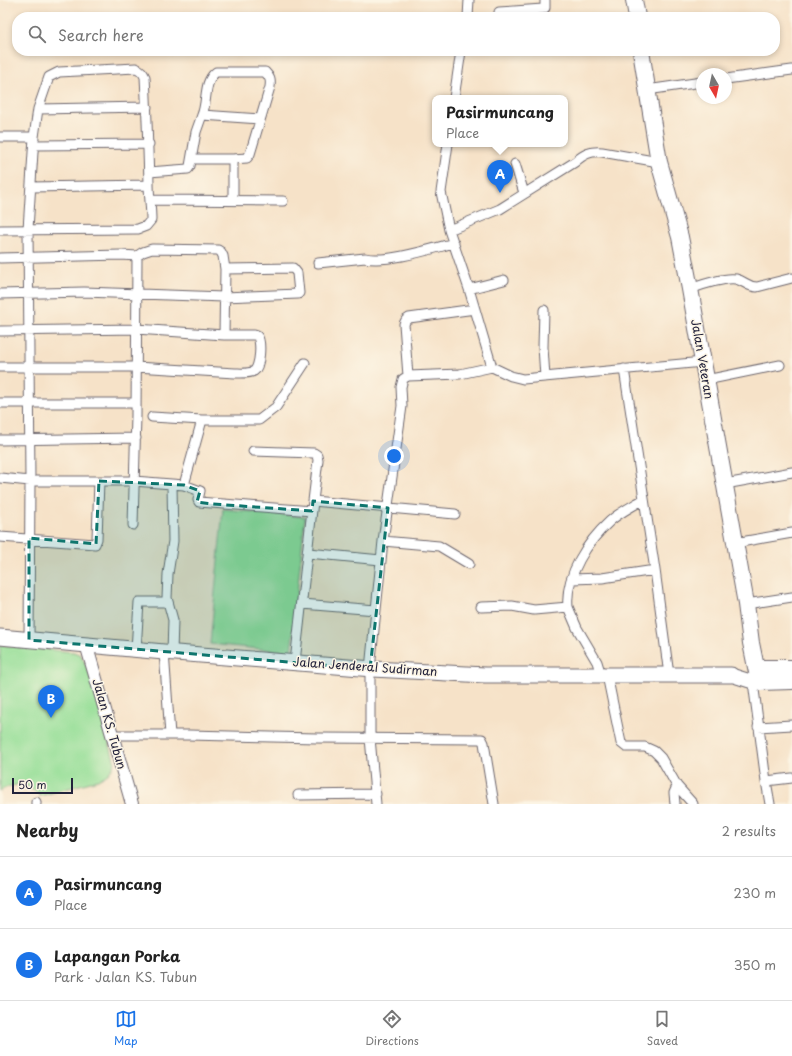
<!DOCTYPE html>
<html lang="en">
<head>
<meta charset="utf-8">
<style>
	:root { --surface:#fff; --page:#f6f6f6; --text:#222; --muted:#767676; --line:#e0e0e0; --accent:#1a73e8 }
	body { margin:0; font-family:"Playpen Sans",sans-serif; background:var(--page); color:var(--text) }
	.compass { position:absolute; left:696px; top:68px; width:36px; height:36px; border-radius:50%; background:var(--surface); box-shadow:0 2px 6px #0003; rotate:171deg }
	.scale { position:absolute; left:12px; bottom:10px; width:61px; box-sizing:border-box; padding-left:4px; border:2px solid #22223b; border-top:0; font-size:11px; line-height:14px; white-space:nowrap; color:#22223b; -webkit-text-stroke:3px #fcf5e5; paint-order:stroke }
	.you { position:absolute; left:394px; top:456px; width:14px; height:14px; margin:-10px; border:3px solid #fff; border-radius:50%; background:#1a73e8; box-shadow:0 0 0 6px #1a73e833 }
	.badge { display:grid; place-items:center; width:26px; height:26px; border-radius:50%; background:var(--accent); color:#fff; font-size:13px; font-weight:700 }
	.pin { position:absolute; translate:-50% -33px; filter:drop-shadow(0 1px 2px #0008) }
	.pin::after { content:''; position:absolute; top:21px; width:14px; height:12px; background:inherit; clip-path:polygon(0 0,100% 0,50% 100%) }
	.popup { position:absolute; left:432px; top:95px; width:136px; height:52px; box-sizing:border-box; display:grid; place-content:center; border-radius:8px; background:var(--surface); filter:drop-shadow(0 1px 3px #0005); font-size:13px; white-space:nowrap; color:var(--muted) }
	.popup b { font-size:15px; color:var(--text) }
	.popup::after { content:''; position:absolute; left:50%; top:100%; margin-left:-8px; border:8px solid transparent; border-top-color:var(--surface) }
	.list { margin:0; padding:0; list-style:none }
	h2 { display:flex; justify-content:space-between; align-items:center; height:52px; margin:0; padding:0 16px; font-size:17px }
	h2 small { font-size:13px; font-weight:400; color:var(--muted) }
	.list li { display:grid; grid-template-columns:26px 1fr auto; gap:12px; align-items:center; box-sizing:border-box; height:72px; padding:0 16px; border-top:1px solid var(--line) }
	.list b { display:block; font-size:15px; white-space:nowrap }
	.list p { margin:0; font-size:13px; white-space:nowrap; color:var(--muted) }
	.list em { font-size:13px; font-style:normal; color:var(--muted) }
	.icon { flex:none; width:22px; height:22px; fill:none; stroke:currentColor; stroke-width:2; stroke-linecap:round; stroke-linejoin:round }
	.map { position:relative; flex:none; width:792px; height:804px; overflow:hidden }
	.search { position:absolute; background:var(--surface); box-shadow:0 2px 6px #0003; left:12px; right:12px; top:12px; height:44px; display:flex; align-items:center; gap:10px; box-sizing:border-box; padding:0 14px; border-radius:16px; color:var(--muted); font-size:15px }
	.sheet { height:196px; background:var(--surface) }
	nav { display:flex; justify-content:space-around; align-items:center; box-sizing:border-box; height:56px; border-top:1px solid var(--line); background:var(--surface); font-size:11px; color:var(--muted) }
	nav a { display:grid; justify-items:center; gap:2px }
	nav .on { color:var(--accent) }
	.map>svg:first-child { display:block }
	.park { fill:#98df99; stroke:#5d806a }
	.lines { fill:none; stroke-linecap:round; stroke-linejoin:round }
	.minor-casing { stroke:#6c656c; stroke-width:11 }
	.tertiary-casing { stroke:#6c656c; stroke-width:14 }
	.secondary-casing { stroke:#6c656c; stroke-width:15 }
	.primary-casing { stroke:#6c656c; stroke-width:17 }
	.trunk-casing { stroke:#6c656c; stroke-width:18 }
	.minor { stroke:#fff; stroke-width:9 }
	.tertiary { stroke:#fff; stroke-width:12 }
	.secondary { stroke:#fff; stroke-width:13 }
	.primary { stroke:#fff; stroke-width:15 }
	.trunk { stroke:#fff; stroke-width:16 }
	.marked { fill:#0f766e; fill-opacity:0.2; stroke:#0f766e; stroke-width:3; stroke-dasharray:8 5; stroke-linejoin:round }
	.labels { text-anchor:middle; stroke-width:3; stroke-linejoin:round; paint-order:stroke }
	.street-label { font-size:12px; fill:#22223b; stroke:#fcf5e5 }
</style>
</head>
<body>
<div class="map">
<svg width="792" height="804" viewBox="0 0 792 804">
	<rect width="100%" height="100%" fill="#fcf5e5"/>
	<filter id="ink" filterUnits="userSpaceOnUse"><feTurbulence type="fractalNoise" baseFrequency=".025" numOctaves="2"/><feDisplacementMap in="SourceGraphic" scale="8" xChannelSelector="R" yChannelSelector="G"/><feConvolveMatrix kernelMatrix="1 2 1 2 8 2 1 2 1" color-interpolation-filters="sRGB"/></filter>
	<filter id="wash" filterUnits="userSpaceOnUse"><feTurbulence type="fractalNoise" baseFrequency=".012" numOctaves="4" result="noise"/><feDisplacementMap in="SourceGraphic" scale="16" xChannelSelector="R" yChannelSelector="G"/><feGaussianBlur stdDeviation="0.9" result="paint"/><feColorMatrix in="noise" values="0 0 0 0 0 0 0 0 0 0 0 0 0 0 0 0 0 1.4 0 .05"/><feComposite in="paint" operator="in"/></filter>
	<g filter="url(#wash)">
		<rect width="100%" height="100%" fill="#f6e2c8"/>
		<path class="park" d="M 223,509 L 305,517 L 291,652 L 210,644 Z
			M 0,645 L 74,652 L 81,655 L 89,672 L 115,763 L 108,774 L 98,780 L 40,796 C 28,783 15,782 0,791 Z"/>
	</g>
	<g filter="url(#ink)">
		<g class="lines">
			<g class="minor-casing">
				<path id="minor" d="M 499,12 L 543,9 L 545,8 L 545,0
					M 468,17 L 469,0
					M 726,79 L 792,70
					M 647,90 L 702,82
					M 454,98 L 461,51
					M 38,109 L 147,107
					M 0,137 L 34,137
					M 448,144 L 441,192 L 449,230 L 469,289 L 492,367
					M 34,145 L 149,144
					M 192,159 L 233,159
					M 515,164 L 524,193
					M 149,172 L 188,169 L 190,166 L 196,132 L 202,115
					M 31,187 L 149,185
					M 151,200 L 283,201
					M 233,200 L 233,159 L 247,158 L 250,154 L 270,87 C 271,80 270,77 265,72 L 216,72 C 203,82 208,101 202,115 L 260,119
					M 0,230 L 138,229 L 146,226 L 151,220 C 151,208 149,195 149,183 C 148,148 147,113 145,77 C 143,72 141,70 136,68 L 59,72 L 49,77 L 38,109 L 34,137 L 28,229 L 30,481 L 29,640
					M 449,230 L 500,209 L 575,162 C 584,154 590,151 602,152 L 659,162
					M 0,258 L 121,255 L 137,256 L 143,252 L 152,249 L 218,250 L 221,252 L 223,256 L 225,269 L 224,335
					M 318,263 L 365,258 C 387,263 431,249 454,243
					M 469,289 L 504,280
					M 690,289 C 701,285 726,277 736,279 C 745,281 747,287 757,287 L 792,278
					M 0,294 L 84,292 L 224,297 L 298,294 L 299,293 L 297,273 L 293,268 L 225,269
					M 544,310 L 543,347 L 545,377
					M 0,331 L 136,329 L 224,335 L 254,335 L 257,336 C 262,341 260,367 254,371 C 249,374 240,373 235,373 L 136,367 L 0,367
					M 624,369 L 655,570 L 669,675
					M 408,376 L 404,324 L 406,320 L 409,318 L 475,309
					M 706,380 L 780,365
					M 0,403 L 136,403
					M 152,417 L 202,420 L 259,420 L 276,407 L 305,363
					M 0,440 L 136,438
					M 253,451 L 314,453 L 317,455 L 318,460 L 313,501
					M 0,478 L 30,481 L 134,481 L 184,485 L 202,420
					M 725,484 L 792,472
					M 184,485 L 200,491 L 198,500 L 199,502 L 312,511
					M 133,525 L 136,416 L 137,256
					M 0,537 L 95,544 L 97,539 L 99,481
					M 383,541 L 439,546 L 469,564
					M 735,543 L 792,533
					M 308,553 L 381,560
					M 572,579 L 602,578 L 655,570
					M 302,604 L 376,610
					M 746,604 L 792,597
					M 481,607 L 512,606 L 534,610 L 568,607 L 577,628 L 597,662 L 601,675
					M 568,607 C 565,575 588,541 610,521 C 620,512 633,506 644,499
					M 136,650 L 139,602 L 168,602
					M 164,652 L 170,735
					M 172,653 L 173,620 L 167,598 L 168,574 L 173,541 L 172,485
					M 295,662 L 313,501 L 455,514
					M 607,675 L 621,743 L 626,747 L 645,747 L 654,751 L 661,758 L 677,786 L 693,804
					M 753,682 L 766,781 L 770,804
					M 758,727 L 792,725
					M 112,735 L 189,735 L 317,738 L 482,739 L 484,743 L 494,804
					M 766,781 L 792,778
					M 298,795 L 376,794
					M 36,802 L 36,804
					M 376,804 L 370,738 L 370,669 L 383,541 L 402,406 L 401,387 L 403,379 L 408,376 L 460,374 L 492,367 L 511,376 L 523,379 L 703,362
					M 675,804 L 674,793 L 677,786"/>
			</g>
			<g class="tertiary-casing">
				<path id="tertiary" d="M 86,644 L 132,804"/>
			</g>
			<g class="secondary-casing">
				<path id="secondary" d="M 731,675 L 753,682 L 759,682"/>
			</g>
			<g class="primary-casing">
				<path id="primary" d="M 0,637 L 164,652 L 373,669 L 485,675 L 731,675"/>
			</g>
			<g class="trunk-casing">
				<path id="trunk" d="M 634,0 L 637,17
					M 641,51 L 659,162 L 680,237 L 690,289 L 746,604 L 751,643 L 759,682 L 792,681
					M 756,668 L 792,668"/>
			</g>
			<use href="#minor" class="minor"/>
			<use href="#tertiary" class="tertiary"/>
			<use href="#secondary" class="secondary"/>
			<use href="#primary" class="primary"/>
			<use href="#trunk" class="trunk"/>
		</g>
	</g>
	<path class="marked" d="M 99,481 L 184,485 L 200,491 L 197,502 L 213,504 L 312,511 L 313,501 L 388,508 L 370,669 L 29,640 L 29,538 L 96,544 Z"/>
	<g class="labels">
		<g class="street-label">
			<text transform="translate(702 359) rotate(80)" y="4">Jalan Veteran</text>
			<text transform="translate(365 667) rotate(4)" y="4">Jalan Jenderal Sudirman</text>
			<text transform="translate(109 724) rotate(74)" y="4">Jalan KS. Tubun</text>
		</g>
	</g>
</svg>
<svg class="compass" viewBox="-18 -18 36 36"><path d="M0-13l5 13h-10z" fill="#e53935"/><path d="M0 13l5-13h-10z" fill="#767676"/></svg>
<div class="scale">50 m</div>
<div class="you"></div>
<div class="pin badge" style="left:500px;top:193px">A</div>
<div class="popup"><b>Pasirmuncang</b>Place</div>
<div class="pin badge" style="left:51px;top:718px">B</div>
<div class="search"><svg class="icon" aria-label="search" viewBox="0 0 24 24"><circle cx="10" cy="10" r="6"/><path d="M15 15l6 6"/></svg>Search here</div>
</div>
<section class="sheet">
<h2>Nearby<small>2 results</small></h2>
<ul class="list">
<li><span class="badge">A</span><div><b>Pasirmuncang</b><p>Place</p></div><em>230 m</em></li>
<li><span class="badge">B</span><div><b>Lapangan Porka</b><p>Park · Jalan KS. Tubun</p></div><em>350 m</em></li>
</ul>
</section>
<nav>
<a class="on"><svg class="icon" aria-label="map" viewBox="0 0 24 24"><path d="M3 6l6-2 6 2 6-2v14l-6 2-6-2-6 2zM9 4v14M15 6v14"/></svg>Map</a>
<a><svg class="icon" aria-label="directions" viewBox="0 0 24 24"><path d="M12 3l9 9-9 9-9-9zM9 14v-3h6M13 9l2 2-2 2"/></svg>Directions</a>
<a><svg class="icon" aria-label="saved" viewBox="0 0 24 24"><path d="M7 4h10v16l-5-4-5 4z"/></svg>Saved</a>
</nav>
</body>
</html>
